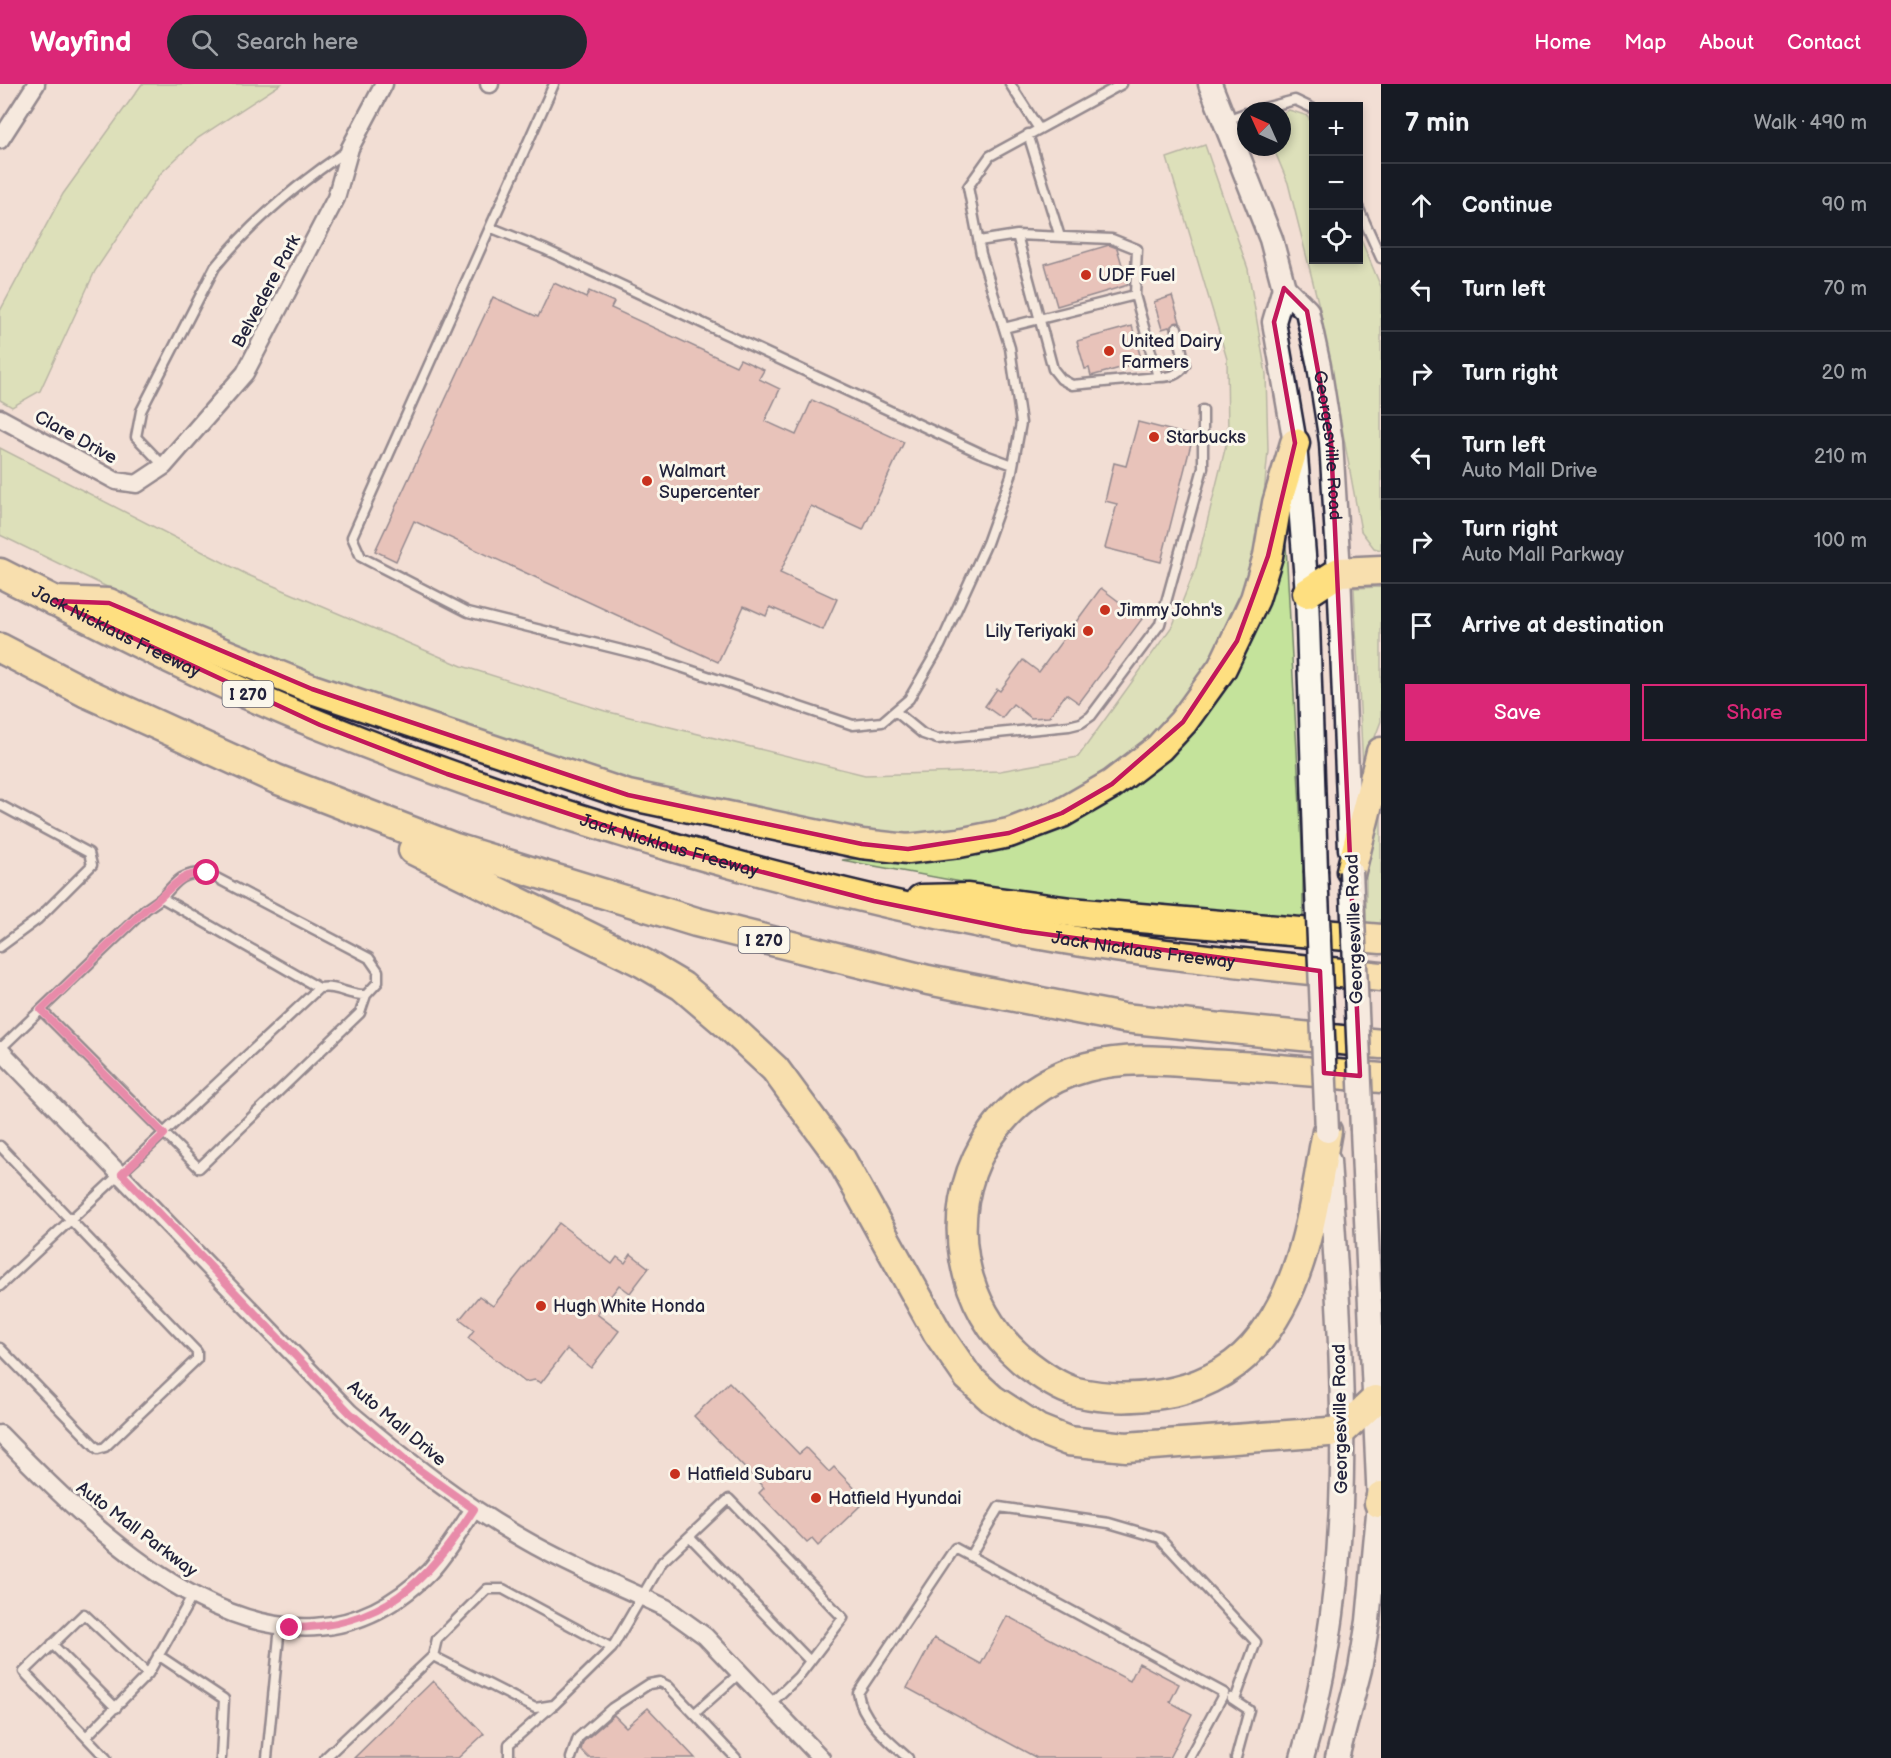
<!DOCTYPE html>
<html lang="en">
<head>
<meta charset="utf-8">
<style>
	:root { --surface:#171b24; --page:#242831; --text:#f1f3f6; --muted:#9ea1a6; --line:#363941; --accent:#db2777 }
	body { margin:0; font-family:"Balsamiq Sans",sans-serif; background:var(--page); color:var(--text) }
	.controls { position:absolute; right:18px; top:18px; display:grid; overflow:hidden; border-radius:0px; box-shadow:0 3px 9px #0003 }
	.controls button { width:54px; height:54px; display:grid; place-items:center; padding:0; border:0; border-bottom:2px solid var(--line); background:var(--surface); color:var(--text); font:30px sans-serif }
	.compass { position:absolute; left:1237px; top:18px; width:54px; height:54px; border-radius:50%; background:var(--surface); box-shadow:0 3px 9px #0003; rotate:315deg }
	.stop { position:absolute; width:18px; height:18px; margin:-14px; border:4px solid #db2777; border-radius:50%; background:#fff }
	.stop.end { background:#db2777; border-color:#fff; box-shadow:0 2px 6px #0008 }
	.list { margin:0; padding:0; list-style:none }
	h2 { display:flex; justify-content:space-between; align-items:center; height:78px; margin:0; padding:0 24px; font-size:26px }
	h2 small { font-size:20px; font-weight:400; color:var(--muted) }
	.list li { display:grid; grid-template-columns:39px 1fr auto; gap:18px; align-items:center; box-sizing:border-box; height:84px; padding:0 24px; border-top:2px solid var(--line) }
	.list b { display:block; font-size:22px; white-space:nowrap }
	.list p { margin:0; font-size:20px; white-space:nowrap; color:var(--muted) }
	.list em { font-size:20px; font-style:normal; color:var(--muted) }
	.actions { display:flex; gap:12px; padding:18px 24px }
	.actions a { flex:1; padding:14px 0; border:2px solid var(--accent); border-radius:0px; text-align:center; font-size:21px; color:var(--accent) }
	.actions .main { background:var(--accent); color:#fff }
	.icon { flex:none; width:33px; height:33px; fill:none; stroke:currentColor; stroke-width:2; stroke-linecap:round; stroke-linejoin:round }
	.map { position:relative; flex:none; width:1381px; height:1674px; overflow:hidden }
	header { display:flex; align-items:center; gap:36px; box-sizing:border-box; height:84px; padding:0 30px; background:var(--accent); color:#fff }
	header strong { font-size:28px }
	nav { display:flex; gap:33px; margin-inline-start:auto; font-size:21px }
	.search { width:420px; height:54px; background:var(--page); display:flex; align-items:center; gap:15px; box-sizing:border-box; padding:0 21px; border-radius:33px; color:var(--muted); font-size:22px }
	main { display:flex }
	aside { flex:1; background:var(--surface) }
	.map>svg:first-child { display:block }
	.green { fill:#c4e39b; stroke:#73826b; stroke-width:1.5 }
	.building { fill:#dca29c; stroke:#22223b; stroke-width:1.5 }
	.lines { fill:none; stroke-linecap:round; stroke-linejoin:round }
	.lane-casing { stroke:#22223b; stroke-width:13 }
	.street-casing { stroke:#22223b; stroke-width:21 }
	.secondary-casing { stroke:#22223b; stroke-width:27 }
	.highway-casing { stroke:#22223b; stroke-width:33 }
	.lane { stroke:#fbf7ec; stroke-width:8 }
	.street { stroke:#fbf7ec; stroke-width:16 }
	.secondary { stroke:#fbf7ec; stroke-width:22 }
	.highway { stroke:#fedf80; stroke-width:28 }
	.secondary-bridge-casing { stroke:#22223b; stroke-width:27; stroke-linecap:butt }
	.secondary-bridge { stroke:#fbf7ec; stroke-width:22 }
	.route { stroke:#db2777; stroke-width:8 }
	.marked { fill:none; stroke:#c2185b; stroke-width:4.5; stroke-linejoin:round }
	.poi-dot { fill:#c8321e; stroke:#fbf7ec; stroke-width:2 }
	.labels { text-anchor:middle; stroke-width:6; stroke-linejoin:round; paint-order:stroke }
	.shield { fill:#fbf7ec; stroke:#636270; stroke-width:1.5 }
	.shield-label { font-size:16px; font-weight:bold; fill:#22223b }
	.poi-label { font-size:18px; fill:#22223b; stroke:#fbf7ec; text-anchor:start }
	.street-label { font-size:18px; fill:#22223b; stroke:#fbf7ec }
</style>
</head>
<body>
<header>
<strong>Wayfind</strong>
<div class="search"><svg class="icon" aria-label="search" viewBox="0 0 24 24"><circle cx="10" cy="10" r="6"/><path d="M15 15l6 6"/></svg>Search here</div>
<nav><a>Home</a><a>Map</a><a>About</a><a>Contact</a></nav>
</header>
<main>
<div class="map">
<svg width="1381" height="1674" viewBox="0 0 1381 1674">
	<rect width="100%" height="100%" fill="#f2ded4"/>
	<filter id="ink" filterUnits="userSpaceOnUse"><feTurbulence type="fractalNoise" baseFrequency=".0167" numOctaves="2"/><feDisplacementMap in="SourceGraphic" scale="12" xChannelSelector="R" yChannelSelector="G"/><feConvolveMatrix kernelMatrix="1 2 1 2 8 2 1 2 1" color-interpolation-filters="sRGB"/></filter>
	<g filter="url(#ink)">
		<path class="green" d="M 142,0 L 281,0 L 198,54 L 161,89 L 95,187 L 40,307 L 12,323 L 0,316 L 0,227 L 63,110 Z
			M 1289,26 L 1308,32 L 1313,45 L 1314,176 L 1358,176 L 1359,151 L 1381,203 L 1381,466 L 1374,464 L 1361,447 L 1321,230 L 1288,99 L 1273,63 L 1282,63 L 1282,29 Z
			M 1205,61 L 1248,185 L 1266,290 L 1268,366 L 1262,433 L 1254,476 L 1240,523 L 1217,573 L 1159,649 L 1053,725 L 996,743 L 876,754 L 670,711 L 249,572 L 0,451 L 0,364 L 248,491 L 462,582 L 605,627 L 865,691 L 1000,687 L 1078,673 L 1173,541 L 1196,483 L 1228,353 L 1227,275 L 1167,74 Z
			M 1279,461 L 1286,461 L 1303,780 L 1303,837 L 1037,812 L 842,776 L 991,762 L 1182,652 Z
			M 1381,503 L 1381,637 L 1363,685 L 1354,504 Z
			M 1381,707 L 1381,845 L 1366,844 L 1366,785 Z"/>
		<path class="building" d="M 1109,161 L 1117,164 L 1128,201 L 1057,222 L 1045,180 Z
			M 554,199 L 586,214 L 589,207 L 614,218 L 611,224 L 736,282 L 740,275 L 764,286 L 759,295 L 780,305 L 765,337 L 796,351 L 812,316 L 904,358 L 863,446 L 811,422 L 780,489 L 837,515 L 823,546 L 770,523 L 766,532 L 744,522 L 718,578 L 414,437 L 396,477 L 375,467 L 493,213 L 538,233 Z
			M 1172,212 L 1180,238 L 1171,242 L 1172,251 L 1169,243 L 1162,245 L 1154,218 Z
			M 1132,242 L 1142,278 L 1091,292 L 1089,284 L 1085,285 L 1077,257 Z
			M 1138,338 L 1193,352 L 1161,478 L 1105,464 L 1117,420 L 1105,417 L 1114,379 L 1126,382 Z
			M 1101,504 L 1142,535 L 1079,619 L 1066,610 L 1049,633 L 1031,634 L 1013,620 L 1002,634 L 985,622 L 997,605 L 1000,607 L 1023,576 L 1039,588 Z
			M 559,1139 L 612,1180 L 617,1173 L 625,1179 L 631,1170 L 649,1184 L 630,1209 L 619,1201 L 597,1230 L 619,1247 L 591,1284 L 567,1265 L 541,1299 L 535,1296 L 525,1298 L 468,1254 L 474,1246 L 460,1235 L 479,1212 L 493,1222 Z
			M 729,1298 L 799,1370 L 806,1364 L 829,1388 L 834,1383 L 862,1412 L 857,1417 L 861,1421 L 818,1462 L 812,1455 L 807,1459 L 759,1409 L 764,1404 L 694,1332 Z
			M 1007,1532 L 1130,1597 L 1139,1579 L 1179,1600 L 1170,1618 L 1192,1630 L 1169,1674 L 1037,1674 L 907,1604 L 934,1554 L 981,1580 Z
			M 433,1597 L 484,1650 L 458,1674 L 354,1674 Z
			M 648,1624 L 695,1674 L 589,1674 L 581,1666 L 583,1658 L 614,1631 L 626,1643 Z"/>
		<g class="lines">
			<g class="lane-casing">
				<path id="lane" d="M 554,0 L 352,453 L 361,473 L 468,528 L 654,574 L 853,641 L 882,638 L 909,615 L 940,562 L 987,459 L 1011,392 L 1021,339 L 1010,264 L 981,170 L 968,103 L 990,72 L 1122,0
					M 1010,0 L 1039,45
					M 1252,27 L 1295,16 L 1314,25
					M 1226,36 L 1246,29
					M 1028,50 L 1060,153
					M 1358,123 L 1381,174
					M 492,144 L 544,165 L 980,369 L 1013,381
					M 1017,151 L 1112,155 L 1137,165 L 1135,211
					M 979,157 L 1017,151 L 1053,285 L 1061,295 L 1072,301 L 1158,293 L 1135,211 L 1004,244
					M 1158,293 C 1170,293 1178,292 1185,281 L 1177,244
					M 164,382 L 136,353 L 141,327 L 215,183 C 252,138 300,98 348,66
					M 895,627 L 923,650 L 937,655 L 1069,642 L 1081,639 L 1091,632 L 1160,540 L 1203,384 L 1203,326
					M 0,721 L 89,769 L 92,781 L 38,835 L 0,863
					M 162,814 C 177,796 183,788 207,789 L 369,874 L 378,887 L 378,898 L 366,911 C 347,912 339,901 319,904
					M 41,926 L 199,1084 L 360,929 L 366,911
					M 0,965 L 146,825 L 162,814 L 319,904 L 0,1202
					M 0,1062 L 197,1268 L 197,1275 L 105,1363 L 98,1365 L 0,1264
					M 691,1454 L 809,1576
					M 970,1472 L 999,1423 L 1109,1439 L 1160,1454 L 1256,1558 L 1235,1616
					M 52,1560 L 116,1624
					M 612,1564 L 662,1478 L 729,1415 L 843,1534 L 798,1593 L 770,1620
					M 158,1571 L 224,1615 L 221,1674
					M 1231,1614 L 1249,1626 L 1236,1674
					M 695,1629 L 740,1589
					M 86,1653 L 148,1590 L 193,1511
					M 106,1674 L 24,1588 L 84,1530 L 148,1590
					M 267,1674 L 280,1542
					M 325,1674 L 433,1572 L 437,1555 L 487,1505 L 503,1505 L 612,1564 L 554,1621 L 535,1624 L 433,1572
					M 509,1674 L 509,1660 L 552,1622
					M 571,1674 L 578,1654 L 612,1624 L 649,1600 L 660,1598 L 668,1602 L 736,1674
					M 908,1674 C 888,1656 862,1636 858,1609 L 955,1464 L 1224,1609 L 1189,1674"/>
			</g>
			<g class="street-casing">
				<path id="street" d="M 489,0 L 490,0
					M 0,56 L 36,0
					M 0,334 L 116,397 L 137,400 L 164,382 L 245,289 L 336,114 L 350,64 L 384,0
					M 0,966 L 350,1329 C 406,1376 463,1421 527,1457 C 572,1483 620,1502 666,1524 L 705,1552 L 821,1674
					M 0,1350 C 104,1457 282,1634 429,1488 C 446,1470 460,1446 474,1425"/>
			</g>
			<g class="secondary-casing">
				<g id="secondary">
					<path id="s1" d="M 1210,0 L 1271,155 L 1284,204 L 1307,227 L 1319,282 L 1331,358 L 1339,488 L 1350,765"/>
					<path d="M 1284,204 L 1274,238 L 1295,359 L 1307,509 L 1316,786"/>
					<path d="M 1302,1674 C 1360,1481 1342,1275 1329,1077"/>
					<path d="M 1337,1674 L 1360,1585 L 1368,1537 L 1379,1419 L 1362,1046"/>
				</g>
			</g>
			<g class="highway-casing">
				<g id="highway">
					<path id="s2" d="M 0,489 C 106,543 212,598 322,642 C 548,733 781,801 1020,847 C 1139,870 1260,881 1381,893"/>
					<path d="M 1307,509 L 1339,488 L 1381,486"/>
					<path d="M 54,517 L 109,519 L 152,540 L 312,605 L 628,711 L 862,760 L 908,765 L 959,759 L 1009,749 L 1062,729 L 1112,700 L 1159,664 L 1183,638 L 1222,584 L 1255,515 L 1268,472 L 1277,419 L 1295,359"/>
					<path d="M 0,564 L 87,609 L 276,695 L 455,764 L 696,838 L 928,896 L 1123,934 L 1381,960"/>
					<path d="M 413,766 L 643,879 L 682,902 L 730,943 L 775,985 L 841,1075 L 937,1248 L 968,1293 L 992,1315 L 1038,1345 L 1068,1357 L 1126,1363 L 1342,1347 L 1375,1316"/>
					<path d="M 1351,787 L 1381,668"/>
					<path d="M 921,815 L 968,814 L 1071,828 L 1381,855"/>
					<path d="M 1327,1047 C 1313,1122 1306,1203 1253,1263 C 1230,1289 1195,1305 1162,1310 C 1133,1315 1106,1315 1076,1308 C 1057,1303 1037,1288 1022,1276 C 960,1223 943,1132 984,1061 C 1006,1023 1044,994 1087,983 C 1128,972 1167,977 1208,980 C 1266,983 1323,989 1381,994"/>
					<path d="M 1379,1419 L 1381,1412"/>
				</g>
			</g>
			<use href="#lane" class="lane"/>
			<use href="#street" class="street"/>
			<use href="#secondary" class="secondary"/>
			<use href="#highway" class="highway"/>
			<g class="secondary-bridge-casing">
				<path id="secondary-bridge" d="M 1316,786 L 1327,1047
					M 1351,787 L 1362,1046"/>
			</g>
			<use href="#secondary-bridge" class="secondary-bridge"/>
		</g>
	</g>
	<g class="lines" filter="url(#ink)">
		<path class="route" d="M 207,789 C 176,788 170,809 146,825 L 41,926 L 164,1050 L 122,1090 L 350,1329 L 408,1378 L 474,1425 C 426,1499 384,1543 290,1544"/>
	</g>
	<path d="M0 0H1381V1674H0ZM 1284,204 L 1307,227 L 1331,358 L 1360,992 L 1324,989 L 1320,887 L 1022,847 L 874,817 L 689,769 L 447,690 L 320,641 L 54,517 L 109,519 L 312,605 L 628,711 L 862,760 L 908,765 L 1009,749 L 1062,729 L 1112,700 L 1183,638 L 1237,557 L 1268,472 L 1295,359 L 1274,238 Z" fill="#f2ded4" fill-opacity=".55" fill-rule="evenodd"/>
	<path class="marked" d="M 1284,204 L 1307,227 L 1331,358 L 1360,992 L 1324,989 L 1320,887 L 1022,847 L 874,817 L 689,769 L 447,690 L 320,641 L 54,517 L 109,519 L 312,605 L 628,711 L 862,760 L 908,765 L 1009,749 L 1062,729 L 1112,700 L 1183,638 L 1237,557 L 1268,472 L 1295,359 L 1274,238 Z"/>
	<g class="poi-dot">
		<circle cx="1086" cy="191" r="6"/>
		<circle cx="1109" cy="267" r="6"/>
		<circle cx="1154" cy="353" r="6"/>
		<circle cx="647" cy="397" r="6"/>
		<circle cx="1105" cy="526" r="6"/>
		<circle cx="1088" cy="547" r="6"/>
		<circle cx="541" cy="1222" r="6"/>
		<circle cx="675" cy="1390" r="6"/>
		<circle cx="816" cy="1414" r="6"/>
	</g>
	<g class="labels">
		<g class="shield">
			<rect x="222.5" y="597" width="51" height="26" rx="4.5"/>
			<rect x="738.5" y="843" width="51" height="26" rx="4.5"/>
		</g>
		<g class="shield-label">
			<text x="248" y="616">I 270</text>
			<text x="764" y="862">I 270</text>
		</g>
		<g class="poi-label">
			<text x="1098" y="197">UDF Fuel</text>
			<text x="1121" y="263">United Dairy<tspan x="1121" dy="21">Farmers</tspan></text>
			<text x="1166" y="359">Starbucks</text>
			<text x="659" y="393">Walmart<tspan x="659" dy="21">Supercenter</tspan></text>
			<text x="1117" y="532">Jimmy John's</text>
			<text x="1076" y="553" text-anchor="end">Lily Teriyaki</text>
			<text x="553" y="1228">Hugh White Honda</text>
			<text x="687" y="1396">Hatfield Subaru</text>
			<text x="828" y="1420">Hatfield Hyundai</text>
		</g>
		<g class="street-label">
			<text transform="translate(266 207) rotate(-62)" y="6">Belvedere Park</text>
			<text transform="translate(76 353) rotate(29)" y="6">Clare Drive</text>
			<text dy="6" stroke="none"><textPath href="#s1" startOffset="386">Georgesville Road</textPath></text>
			<text dy="6" stroke="none"><textPath href="#s2" startOffset="130">Jack Nicklaus Freeway</textPath></text>
			<text dy="6" stroke="none"><textPath href="#s2" startOffset="724">Jack Nicklaus Freeway</textPath></text>
			<text transform="translate(1354 845) rotate(-92)" y="6">Georgesville Road</text>
			<text dy="6" stroke="none"><textPath href="#s2" startOffset="1210">Jack Nicklaus Freeway</textPath></text>
			<text transform="translate(1340 1335) rotate(-91)" y="6">Georgesville Road</text>
			<text transform="translate(397 1339) rotate(40)" y="6">Auto Mall Drive</text>
			<text transform="translate(137 1445) rotate(37)" y="6">Auto Mall Parkway</text>
		</g>
	</g>
</svg>
<div class="controls">
<button>+</button>
<button>−</button>
<button><svg class="icon" aria-label="locate" viewBox="0 0 24 24"><circle cx="12" cy="12" r="6"/><path d="M12 2v4M12 18v4M2 12h4M18 12h4"/></svg></button>
</div>
<svg class="compass" viewBox="-18 -18 36 36"><path d="M0-13l5 13h-10z" fill="#e53935"/><path d="M0 13l5-13h-10z" fill="#9ea1a6"/></svg>
<div class="stop" style="left:207px;top:789px"></div>
<div class="stop end" style="left:290px;top:1544px"></div>
</div>
<aside>
<h2>7 min<small>Walk · 490 m</small></h2>
<ul class="list">
<li><svg class="icon" aria-label="ahead" viewBox="0 0 24 24"><path d="M12 20V5M6 11l6-6 6 6"/></svg><div><b>Continue</b></div><em>90 m</em></li>
<li><svg class="icon" aria-label="left" viewBox="0 0 24 24"><path d="M17 20v-9H6M10 6l-5 5 5 5"/></svg><div><b>Turn left</b></div><em>70 m</em></li>
<li><svg class="icon" aria-label="right" viewBox="0 0 24 24"><path d="M7 20v-9h11M14 6l5 5-5 5"/></svg><div><b>Turn right</b></div><em>20 m</em></li>
<li><svg class="icon" aria-label="left" viewBox="0 0 24 24"><path d="M17 20v-9H6M10 6l-5 5 5 5"/></svg><div><b>Turn left</b><p>Auto Mall Drive</p></div><em>210 m</em></li>
<li><svg class="icon" aria-label="right" viewBox="0 0 24 24"><path d="M7 20v-9h11M14 6l5 5-5 5"/></svg><div><b>Turn right</b><p>Auto Mall Parkway</p></div><em>100 m</em></li>
<li><svg class="icon" aria-label="arrive" viewBox="0 0 24 24"><path d="M6 21V4h12l-3 4 3 4H6"/></svg><div><b>Arrive at destination</b></div></li>
</ul>
<div class="actions"><a class="main">Save</a><a>Share</a></div>
</aside>
</main>
</body>
</html>
